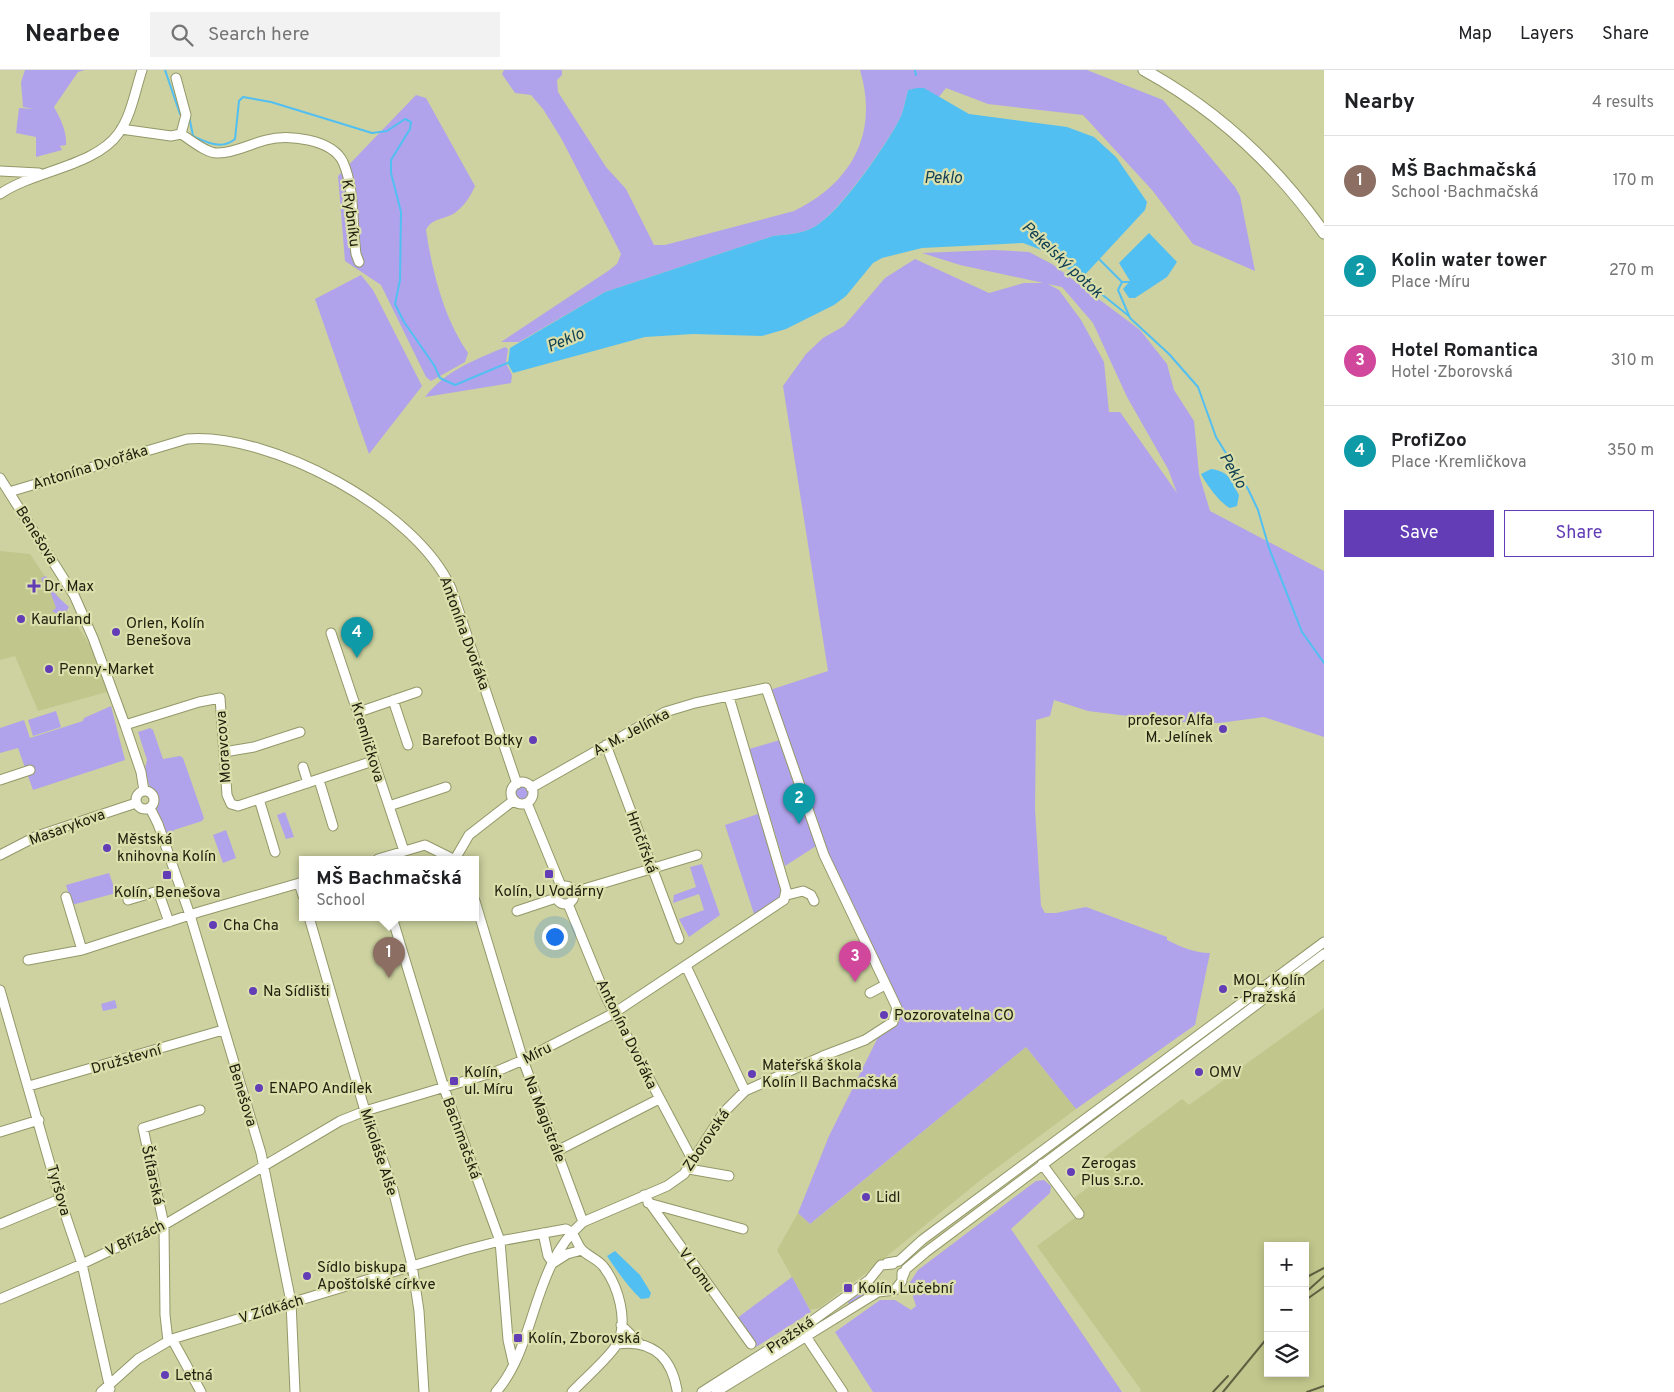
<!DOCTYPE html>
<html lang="en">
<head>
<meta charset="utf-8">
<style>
	:root { --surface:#fff; --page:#f2f2f2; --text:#202124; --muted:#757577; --line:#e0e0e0; --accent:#623db5 }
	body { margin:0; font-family:Overpass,sans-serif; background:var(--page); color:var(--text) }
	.controls { position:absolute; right:15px; bottom:15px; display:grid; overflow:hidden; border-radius:0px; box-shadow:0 2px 8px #0003 }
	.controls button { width:45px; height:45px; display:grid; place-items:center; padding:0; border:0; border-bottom:1px solid var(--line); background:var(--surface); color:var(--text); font:25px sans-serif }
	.you { position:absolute; left:554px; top:866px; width:18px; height:18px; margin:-12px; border:4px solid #fff; border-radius:50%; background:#1a73e8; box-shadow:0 0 0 8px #1a73e833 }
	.badge { display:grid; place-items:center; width:32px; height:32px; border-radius:50%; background:var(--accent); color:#fff; font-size:16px; font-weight:700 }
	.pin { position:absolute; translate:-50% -41px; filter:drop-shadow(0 1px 2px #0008) }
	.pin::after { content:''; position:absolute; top:26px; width:18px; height:15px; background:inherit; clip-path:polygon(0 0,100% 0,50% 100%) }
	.popup { position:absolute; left:299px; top:786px; width:180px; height:65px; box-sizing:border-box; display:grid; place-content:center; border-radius:0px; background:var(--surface); filter:drop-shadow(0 1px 4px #0005); font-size:16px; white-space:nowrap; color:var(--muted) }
	.popup b { font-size:19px; color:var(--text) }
	.popup::after { content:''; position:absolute; left:50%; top:100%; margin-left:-10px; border:10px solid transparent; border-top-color:var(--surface) }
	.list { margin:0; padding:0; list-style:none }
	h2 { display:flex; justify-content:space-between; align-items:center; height:65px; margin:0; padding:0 20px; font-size:21px }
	h2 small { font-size:16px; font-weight:400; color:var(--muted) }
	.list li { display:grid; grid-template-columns:32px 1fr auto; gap:15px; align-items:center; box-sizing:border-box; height:90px; padding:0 20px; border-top:1px solid var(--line) }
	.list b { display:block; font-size:19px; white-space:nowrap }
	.list p { margin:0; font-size:16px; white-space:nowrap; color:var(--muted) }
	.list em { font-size:16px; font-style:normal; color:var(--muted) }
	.actions { display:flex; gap:10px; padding:15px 20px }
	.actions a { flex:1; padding:11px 0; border:1px solid var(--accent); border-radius:0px; text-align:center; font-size:18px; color:var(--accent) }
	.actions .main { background:var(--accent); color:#fff }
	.icon { flex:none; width:28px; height:28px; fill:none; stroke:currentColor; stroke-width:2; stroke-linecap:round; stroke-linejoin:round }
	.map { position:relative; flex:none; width:1324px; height:1322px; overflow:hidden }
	header { display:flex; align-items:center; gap:30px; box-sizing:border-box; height:70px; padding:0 25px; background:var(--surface); border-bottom:1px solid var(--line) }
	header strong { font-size:24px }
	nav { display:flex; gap:28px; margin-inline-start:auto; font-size:18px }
	.search { width:350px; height:45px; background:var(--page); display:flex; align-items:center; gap:12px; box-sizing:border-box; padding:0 18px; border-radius:0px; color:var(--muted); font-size:19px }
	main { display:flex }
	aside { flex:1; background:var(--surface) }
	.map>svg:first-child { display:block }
	.built { fill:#c1c68c; fill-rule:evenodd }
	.green { fill:#b0a3eb }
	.water { fill:#52bff2 }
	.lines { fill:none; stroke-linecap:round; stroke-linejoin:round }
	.stream { stroke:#52bff2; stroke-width:2 }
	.minor-casing { stroke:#949868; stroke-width:11 }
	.major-casing { stroke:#949868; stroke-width:13 }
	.minor { stroke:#fff; stroke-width:9 }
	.major { stroke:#fff; stroke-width:11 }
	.rail { stroke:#5e6042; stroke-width:2 }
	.poi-dot { fill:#623db5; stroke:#dadfac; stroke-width:2 }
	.labels { text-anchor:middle; stroke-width:4.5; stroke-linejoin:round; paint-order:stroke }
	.street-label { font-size:15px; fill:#20210e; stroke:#dadfac }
	.poi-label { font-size:15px; fill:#20210e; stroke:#dadfac; text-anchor:start }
	.water-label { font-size:16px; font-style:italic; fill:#114055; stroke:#dadfac }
</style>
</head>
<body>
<header>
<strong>Nearbee</strong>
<div class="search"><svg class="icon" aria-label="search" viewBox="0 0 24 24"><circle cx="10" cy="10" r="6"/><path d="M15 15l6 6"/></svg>Search here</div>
<nav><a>Map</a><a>Layers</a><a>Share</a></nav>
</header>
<main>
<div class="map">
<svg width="1324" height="1322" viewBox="0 0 1324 1322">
	<rect width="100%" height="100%" fill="#cdd2a0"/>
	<path class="built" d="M 0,481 L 30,484 L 90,575 L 107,622 L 38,641 L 15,586 L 0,590 Z
		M 1324,938 L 1324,1322 L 1140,1322 L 1141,1320 L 1037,1176 L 1084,1141 L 1074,1128 L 1095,1112 L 1087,1100 L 1182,1029 L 1189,1035 ZM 1268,1176 L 1305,1176 L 1305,1303 L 1268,1303 Z
		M 1026,977 L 1076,1039 L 982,1109 L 866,1203 L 819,1238 L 810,1240 L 777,1180 L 798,1143 L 810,1154 L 819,1147 Z"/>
	<path class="green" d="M 25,0 L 85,0 L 78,2 L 54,37 C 60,48 67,61 66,75 L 60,76 L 62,80 L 36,87 L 36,67 L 16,63 L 19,38 L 34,39 L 23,37 L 21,12 Z
		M 504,0 L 562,0 L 562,5 L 557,10 L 558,22 L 606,97 L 626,119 L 654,175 L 665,175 L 794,141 C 852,113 879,63 860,0 L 1087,0 L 1163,30 L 1235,117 L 1240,126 L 1255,201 L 1193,174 L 1152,120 L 1083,45 L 988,34 L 946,18 L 938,28 L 924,18 L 908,20 C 906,28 904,38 901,46 C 889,72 842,137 820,153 C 806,164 789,164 773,166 L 605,222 L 519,272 L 501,272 L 608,201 L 617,194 L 621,184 L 561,68 L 543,39 L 531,25 L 515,23 L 502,4 Z
		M 416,25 L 426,28 L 475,116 C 470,127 465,135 456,142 C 446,150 432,147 426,160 C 432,201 444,249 468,283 L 465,292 L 431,311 L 426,307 L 381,215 L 345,191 L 338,106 Z
		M 994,180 L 1029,182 L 1052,194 L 1140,260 L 1167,294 L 1174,320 L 1194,351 L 1199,404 L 1210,441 L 1324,501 L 1324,667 L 1264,647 L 1219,653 L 1177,652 L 1088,641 L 1054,630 L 1050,646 L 1036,650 L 1035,739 L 1041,836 L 1045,843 L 1056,843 L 1086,837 L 1167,867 L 1167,870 C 1181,877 1195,883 1210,883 L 1195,955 L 1076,1039 L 1026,977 L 810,1154 L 798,1143 L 829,1066 L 896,931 L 827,783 L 770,620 L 828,601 L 783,316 L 806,284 L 823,268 L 844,256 L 885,208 L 915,189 L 989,223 L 1024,213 L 1046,213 L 1059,220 L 1081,250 L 1104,292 L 1109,342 L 1120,342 L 1177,423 L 1168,399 L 1127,327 L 1093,253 L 1062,217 L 960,195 L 922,183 Z
		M 361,205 L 373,220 L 422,316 L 369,384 L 315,229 Z
		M 505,277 L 508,279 L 506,293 L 512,305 L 511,313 L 425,327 C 446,300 475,290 505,277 Z
		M 46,506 L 57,526 L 69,537 L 63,547 L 52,541 L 56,538 L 48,515 L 43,513 L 41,508 Z
		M 111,636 L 125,690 L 33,720 L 18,678 L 0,683 L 0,658 L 24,650 L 30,668 L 83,651 L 84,648 Z
		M 56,641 L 61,657 L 33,666 L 28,650 Z
		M 150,658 L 153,660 L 163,689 L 180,686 L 183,688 L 204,748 L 202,751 L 174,760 L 172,765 L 167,764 L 157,741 L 157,727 L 149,715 L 145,699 L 147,690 L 138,662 Z
		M 780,670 L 816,776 L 785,796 L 749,679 Z
		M515 723a7 7 0 1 1 14 0a7 7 0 1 1-14 0Z
		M 285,742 L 294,767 L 286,769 L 277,745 Z
		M 761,743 L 785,824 L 755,847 L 725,755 Z
		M 226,760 L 236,788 L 223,793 L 213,765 Z
		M 702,794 L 720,845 L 689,867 L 679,849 L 704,840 L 699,824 L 673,833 L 674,825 L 696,817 L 690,797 Z
		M 109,803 L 116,823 L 72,835 L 66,815 Z
		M 115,930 L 117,938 L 103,941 L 101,934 Z
		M 1044,1110 L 1051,1116 L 1050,1123 L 1011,1159 L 1122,1322 L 873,1322 L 835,1262 L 880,1230 L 895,1230 L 911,1240 L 916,1236 L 909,1214 L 918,1200 L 1036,1111 Z
		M 792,1207 L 811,1242 L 756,1277 L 736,1249 Z
		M 872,1216 L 875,1220 L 849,1235 L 848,1232 Z"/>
	<path class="water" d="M 917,18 L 924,18 L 969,44 L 1067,57 L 1094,67 L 1116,87 L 1147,132 L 1145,140 L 1081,209 L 1044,181 L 1023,173 L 922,178 L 882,188 L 873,193 L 846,226 L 834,235 L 786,259 L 762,266 L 693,264 L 645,267 L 513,303 L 508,294 L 510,278 L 605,222 L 773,166 C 789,164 806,164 820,153 C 843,137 889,72 901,46 C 904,38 906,28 908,20 Z
		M 1149,163 L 1177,192 L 1167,207 L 1135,228 L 1129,228 L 1123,219 L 1130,211 L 1119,193 Z
		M 1211,399 C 1230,402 1230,409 1239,425 L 1237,436 L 1230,438 C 1220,433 1206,414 1201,404 Z
		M 615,1181 L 640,1205 L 651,1223 L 649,1228 L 641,1229 C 628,1217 617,1201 607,1186 Z"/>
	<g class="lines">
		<path class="stream" d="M 165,0 L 180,44 L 183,46
			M 915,0 L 916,5
			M 189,46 L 193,66 C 208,73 222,80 235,69 L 239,31 L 243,27 L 271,32 L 372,63 L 387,61 L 405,49 L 411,52 L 410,59 L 391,90 L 391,103 L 401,142 L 400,210 L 395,234 L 404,252 L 434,295 L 440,308 L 455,315 L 510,292
			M 1099,189 L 1122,212 L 1118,220 L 1130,248 L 1169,284 L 1198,317 L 1216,367 L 1248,419 L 1258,440 L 1269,478 L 1302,562 L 1324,593
			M 1080,207 L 1129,246
			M 1122,212 L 1130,212"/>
		<g class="minor-casing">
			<path id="minor" d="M 176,8 L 186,45 L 181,64
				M 121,59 L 171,66 L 181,64 C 191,70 207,84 218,83 C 235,83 250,74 266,70 C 288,64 332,69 343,92 C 355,119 352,155 356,184 L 359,192
				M 0,101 L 39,103
				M 0,124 C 33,101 95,96 118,64 C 131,47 135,21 142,0
				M 0,408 L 74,525 L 93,568 L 125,655 L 141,702 L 144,721
				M 9,422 L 187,369 C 271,362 416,440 451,518 L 517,714
				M 331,563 L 404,781
				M 393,630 L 408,675
				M 359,642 L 417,622
				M 125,655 L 199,632 L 220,628 L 227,725 L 231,734 L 238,736 L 373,691
				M 606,675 L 679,869
				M 224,682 L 254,677 L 300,662
				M 303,697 L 308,713
				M 0,710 L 30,700
				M 319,710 L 333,756
				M511 723a11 11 0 1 1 22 0a11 11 0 1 1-22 0Z
				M136 730a9 9 0 1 1 18 0a9 9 0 1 1-18 0Z
				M 259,729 L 275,782
				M 527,733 L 561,816
				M 389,736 L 446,717
				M 150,738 L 158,754 L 190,845 L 261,1083 L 291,1232 L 295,1322
				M 0,785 L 37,766 L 136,733
				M 378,789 L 425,775 L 453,789
				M 455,789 L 469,765 L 514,730
				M 299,813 L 303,826
				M556 825a9 9 0 1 1 18 0a9 9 0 1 1-18 0Z
				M 574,822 L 697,785
				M 787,825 L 803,821 L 811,825 L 814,831
				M 66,827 L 82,880
				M 128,830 L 158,821 L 169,852
				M 475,831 L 523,990 L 583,1152
				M 568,834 L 607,929 L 693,1091
				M 517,841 L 556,828
				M 309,847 L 365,1041 L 392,1116 L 412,1195 L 419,1241 L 424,1322
				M 392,847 L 444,1018 L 500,1171 L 508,1270 L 513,1292
				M 28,890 L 82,880 L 199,842 L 303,812
				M 686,896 L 745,1021
				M 0,920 L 60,1129 L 82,1194 L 110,1319
				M 870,923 L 885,915
				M 29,1016 L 223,960
				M 0,1062 L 39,1050
				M 557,1081 L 659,1029
				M 1042,1094 L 1079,1144
				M 689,1099 L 729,1106
				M 644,1125 L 751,1274
				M 648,1133 L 743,1159
				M 0,1154 L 60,1129
				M 543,1163 L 548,1186 L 553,1193 L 567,1184 L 582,1180
				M 887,1193 L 899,1191 L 922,1170 L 1324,872
				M 902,1209 L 906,1199 L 926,1182 L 1324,884
				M 0,1229 L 82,1194 L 164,1155 L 340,1051 L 365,1041 L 495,1002 L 523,990 L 614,943 L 784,830 L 786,820 L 729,627
				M 621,1255 L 639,1273
				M 805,1265 L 843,1322
				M 172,1269 L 201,1322
				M 168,1271 L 165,1245 L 164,1155 L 143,1058 L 200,1040
				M 617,1274 C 651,1269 671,1286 677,1320
				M 101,1322 L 138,1289 L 172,1269 L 465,1180 L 500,1171 L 566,1159 C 576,1163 575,1172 582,1180 C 588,1186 597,1189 603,1196 C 618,1215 629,1251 617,1274 C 610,1287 583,1310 572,1322
				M 496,1322 C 537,1275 531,1197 583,1152 L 667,1116 L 684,1104 L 724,1042 L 745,1021 L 823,986 L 865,970 L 893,952 L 897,938 L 824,785 L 766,618 L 695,633 L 665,642 L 531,718
				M 702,1322 L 801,1259 L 869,1210 L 881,1195 L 893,1194
				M 716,1322 L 878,1222 L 895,1220 L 902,1211 L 902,1203"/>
		</g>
		<g class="major-casing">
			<path id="major" d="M 1144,0 C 1217,40 1276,95 1324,163"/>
		</g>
		<use href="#minor" class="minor"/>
		<use href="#major" class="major"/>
		<path class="rail" d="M 1305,1208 L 1324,1198
			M 1305,1223 L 1324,1206
			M 1307,1229 L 1324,1217
			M 1213,1322 L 1228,1306
			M 1223,1322 L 1268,1267
			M 1307,1322 L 1324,1316"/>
	</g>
	<g class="poi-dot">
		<path d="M31.5 508.5h5v5h5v5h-5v5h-5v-5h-5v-5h5z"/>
		<circle cx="21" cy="549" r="5"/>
		<circle cx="116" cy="562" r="5"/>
		<circle cx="49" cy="599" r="5"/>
		<circle cx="1223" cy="659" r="5"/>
		<circle cx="533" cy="670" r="5"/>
		<circle cx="107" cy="778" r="5"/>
		<rect x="544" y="799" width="10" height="10" rx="2.5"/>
		<rect x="162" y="800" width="10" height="10" rx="2.5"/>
		<circle cx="213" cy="855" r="5"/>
		<circle cx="1223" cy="919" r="5"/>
		<circle cx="253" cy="921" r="5"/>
		<circle cx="884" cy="945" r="5"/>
		<circle cx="1199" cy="1002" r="5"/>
		<circle cx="752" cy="1004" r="5"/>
		<rect x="449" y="1006" width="10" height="10" rx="2.5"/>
		<circle cx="259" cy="1018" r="5"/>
		<circle cx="1071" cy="1102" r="5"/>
		<circle cx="866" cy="1127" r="5"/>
		<circle cx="307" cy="1206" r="5"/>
		<rect x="843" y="1213" width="10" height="10" rx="2.5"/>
		<rect x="513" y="1263" width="10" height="10" rx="2.5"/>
		<circle cx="165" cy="1305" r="5"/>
	</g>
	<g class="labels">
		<g class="street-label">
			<text transform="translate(351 143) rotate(83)" y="5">K Rybníku</text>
			<text transform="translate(90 397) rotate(-17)" y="5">Antonína Dvořáka</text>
			<text transform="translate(37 465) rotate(58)" y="5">Benešova</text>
			<text transform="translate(465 563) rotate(70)" y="5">Antonína Dvořáka</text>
			<text transform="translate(631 662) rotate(-28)" y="5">A. M. Jelínka</text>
			<text transform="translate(368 672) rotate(73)" y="5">Kremličkova</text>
			<text transform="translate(223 677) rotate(-94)" y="5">Moravcova</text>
			<text transform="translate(67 757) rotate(-20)" y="5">Masarykova</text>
			<text transform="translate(642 772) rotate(70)" y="5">Hrnčířská</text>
			<text transform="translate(627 964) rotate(64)" y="5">Antonína Dvořáka</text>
			<text transform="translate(537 983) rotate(-27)" y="5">Míru</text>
			<text transform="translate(126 989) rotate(-16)" y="5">Družstevní</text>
			<text transform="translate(243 1025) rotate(73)" y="5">Benešova</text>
			<text transform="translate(545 1049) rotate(69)" y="5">Na Magistrále</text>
			<text transform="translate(462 1068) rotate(70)" y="5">Bachmačská</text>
			<text transform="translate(706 1070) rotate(-56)" y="5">Zborovská</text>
			<text transform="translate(379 1082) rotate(72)" y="5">Mikoláše Alše</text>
			<text transform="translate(153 1105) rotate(78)" y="5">Štítarská</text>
			<text transform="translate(59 1120) rotate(74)" y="5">Tyršova</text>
			<text transform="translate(135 1168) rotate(-26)" y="5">V Břízách</text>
			<text transform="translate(697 1200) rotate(54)" y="5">V Lomu</text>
			<text transform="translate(271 1239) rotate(-17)" y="5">V Zídkách</text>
			<text transform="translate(790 1265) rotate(-34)" y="5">Pražská</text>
		</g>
		<g class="poi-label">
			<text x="44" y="521">Dr. Max</text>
			<text x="31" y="554">Kaufland</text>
			<text x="126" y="558">Orlen, Kolín<tspan x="126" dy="17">Benešova</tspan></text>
			<text x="59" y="604">Penny-Market</text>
			<text x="1213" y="655" text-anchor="end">profesor Alfa<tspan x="1213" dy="17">M. Jelínek</tspan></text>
			<text x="523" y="675" text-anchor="end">Barefoot Botky</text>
			<text x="117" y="774">Městská<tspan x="117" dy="17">knihovna Kolín</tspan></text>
			<text x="549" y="826" text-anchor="middle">Kolín, U Vodárny</text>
			<text x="167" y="827" text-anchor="middle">Kolín, Benešova</text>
			<text x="223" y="860">Cha Cha</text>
			<text x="1233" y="915">MOL, Kolín<tspan x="1233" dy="17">- Pražská</tspan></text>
			<text x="263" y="926">Na Sídlišti</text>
			<text x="894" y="950">Pozorovatelna CO</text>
			<text x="762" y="1000">Mateřská škola<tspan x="762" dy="17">Kolín II Bachmačská</tspan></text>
			<text x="464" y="1007">Kolín,<tspan x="464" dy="17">ul. Míru</tspan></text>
			<text x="1209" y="1007">OMV</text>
			<text x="269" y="1023">ENAPO Andílek</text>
			<text x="1081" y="1098">Zerogas<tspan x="1081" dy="17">Plus s.r.o.</tspan></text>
			<text x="876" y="1132">Lidl</text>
			<text x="317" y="1202">Sídlo biskupa<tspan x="317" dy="17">Apoštolské církve</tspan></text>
			<text x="858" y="1223">Kolín, Lučební</text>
			<text x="528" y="1273">Kolín, Zborovská</text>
			<text x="175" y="1310">Letná</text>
		</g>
		<g class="water-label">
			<text x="943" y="113">Peklo</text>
			<text transform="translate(1063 189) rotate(43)" y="6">Pekelský potok</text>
			<text transform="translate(565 269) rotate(-23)" y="6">Peklo</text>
			<text transform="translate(1234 400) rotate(60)" y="6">Peklo</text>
		</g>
	</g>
</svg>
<div class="controls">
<button>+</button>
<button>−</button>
<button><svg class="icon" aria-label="layers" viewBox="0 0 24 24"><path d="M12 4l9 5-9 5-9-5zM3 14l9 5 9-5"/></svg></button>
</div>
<div class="you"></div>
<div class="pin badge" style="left:389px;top:908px;background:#8d6e63">1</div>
<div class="popup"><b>MŠ Bachmačská</b>School</div>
<div class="pin badge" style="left:799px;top:754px;background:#0f9aa8">2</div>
<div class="pin badge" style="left:855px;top:912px;background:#d1479c">3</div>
<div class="pin badge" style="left:357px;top:588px;background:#0f9aa8">4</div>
</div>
<aside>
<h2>Nearby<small>4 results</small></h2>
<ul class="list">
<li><span class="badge" style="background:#8d6e63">1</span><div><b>MŠ Bachmačská</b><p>School · Bachmačská</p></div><em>170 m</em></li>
<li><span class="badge" style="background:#0f9aa8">2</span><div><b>Kolin water tower</b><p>Place · Míru</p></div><em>270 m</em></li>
<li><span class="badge" style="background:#d1479c">3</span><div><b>Hotel Romantica</b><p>Hotel · Zborovská</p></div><em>310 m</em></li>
<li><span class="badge" style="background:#0f9aa8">4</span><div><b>ProfiZoo</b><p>Place · Kremličkova</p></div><em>350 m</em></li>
</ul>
<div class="actions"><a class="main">Save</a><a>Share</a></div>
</aside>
</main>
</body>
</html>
